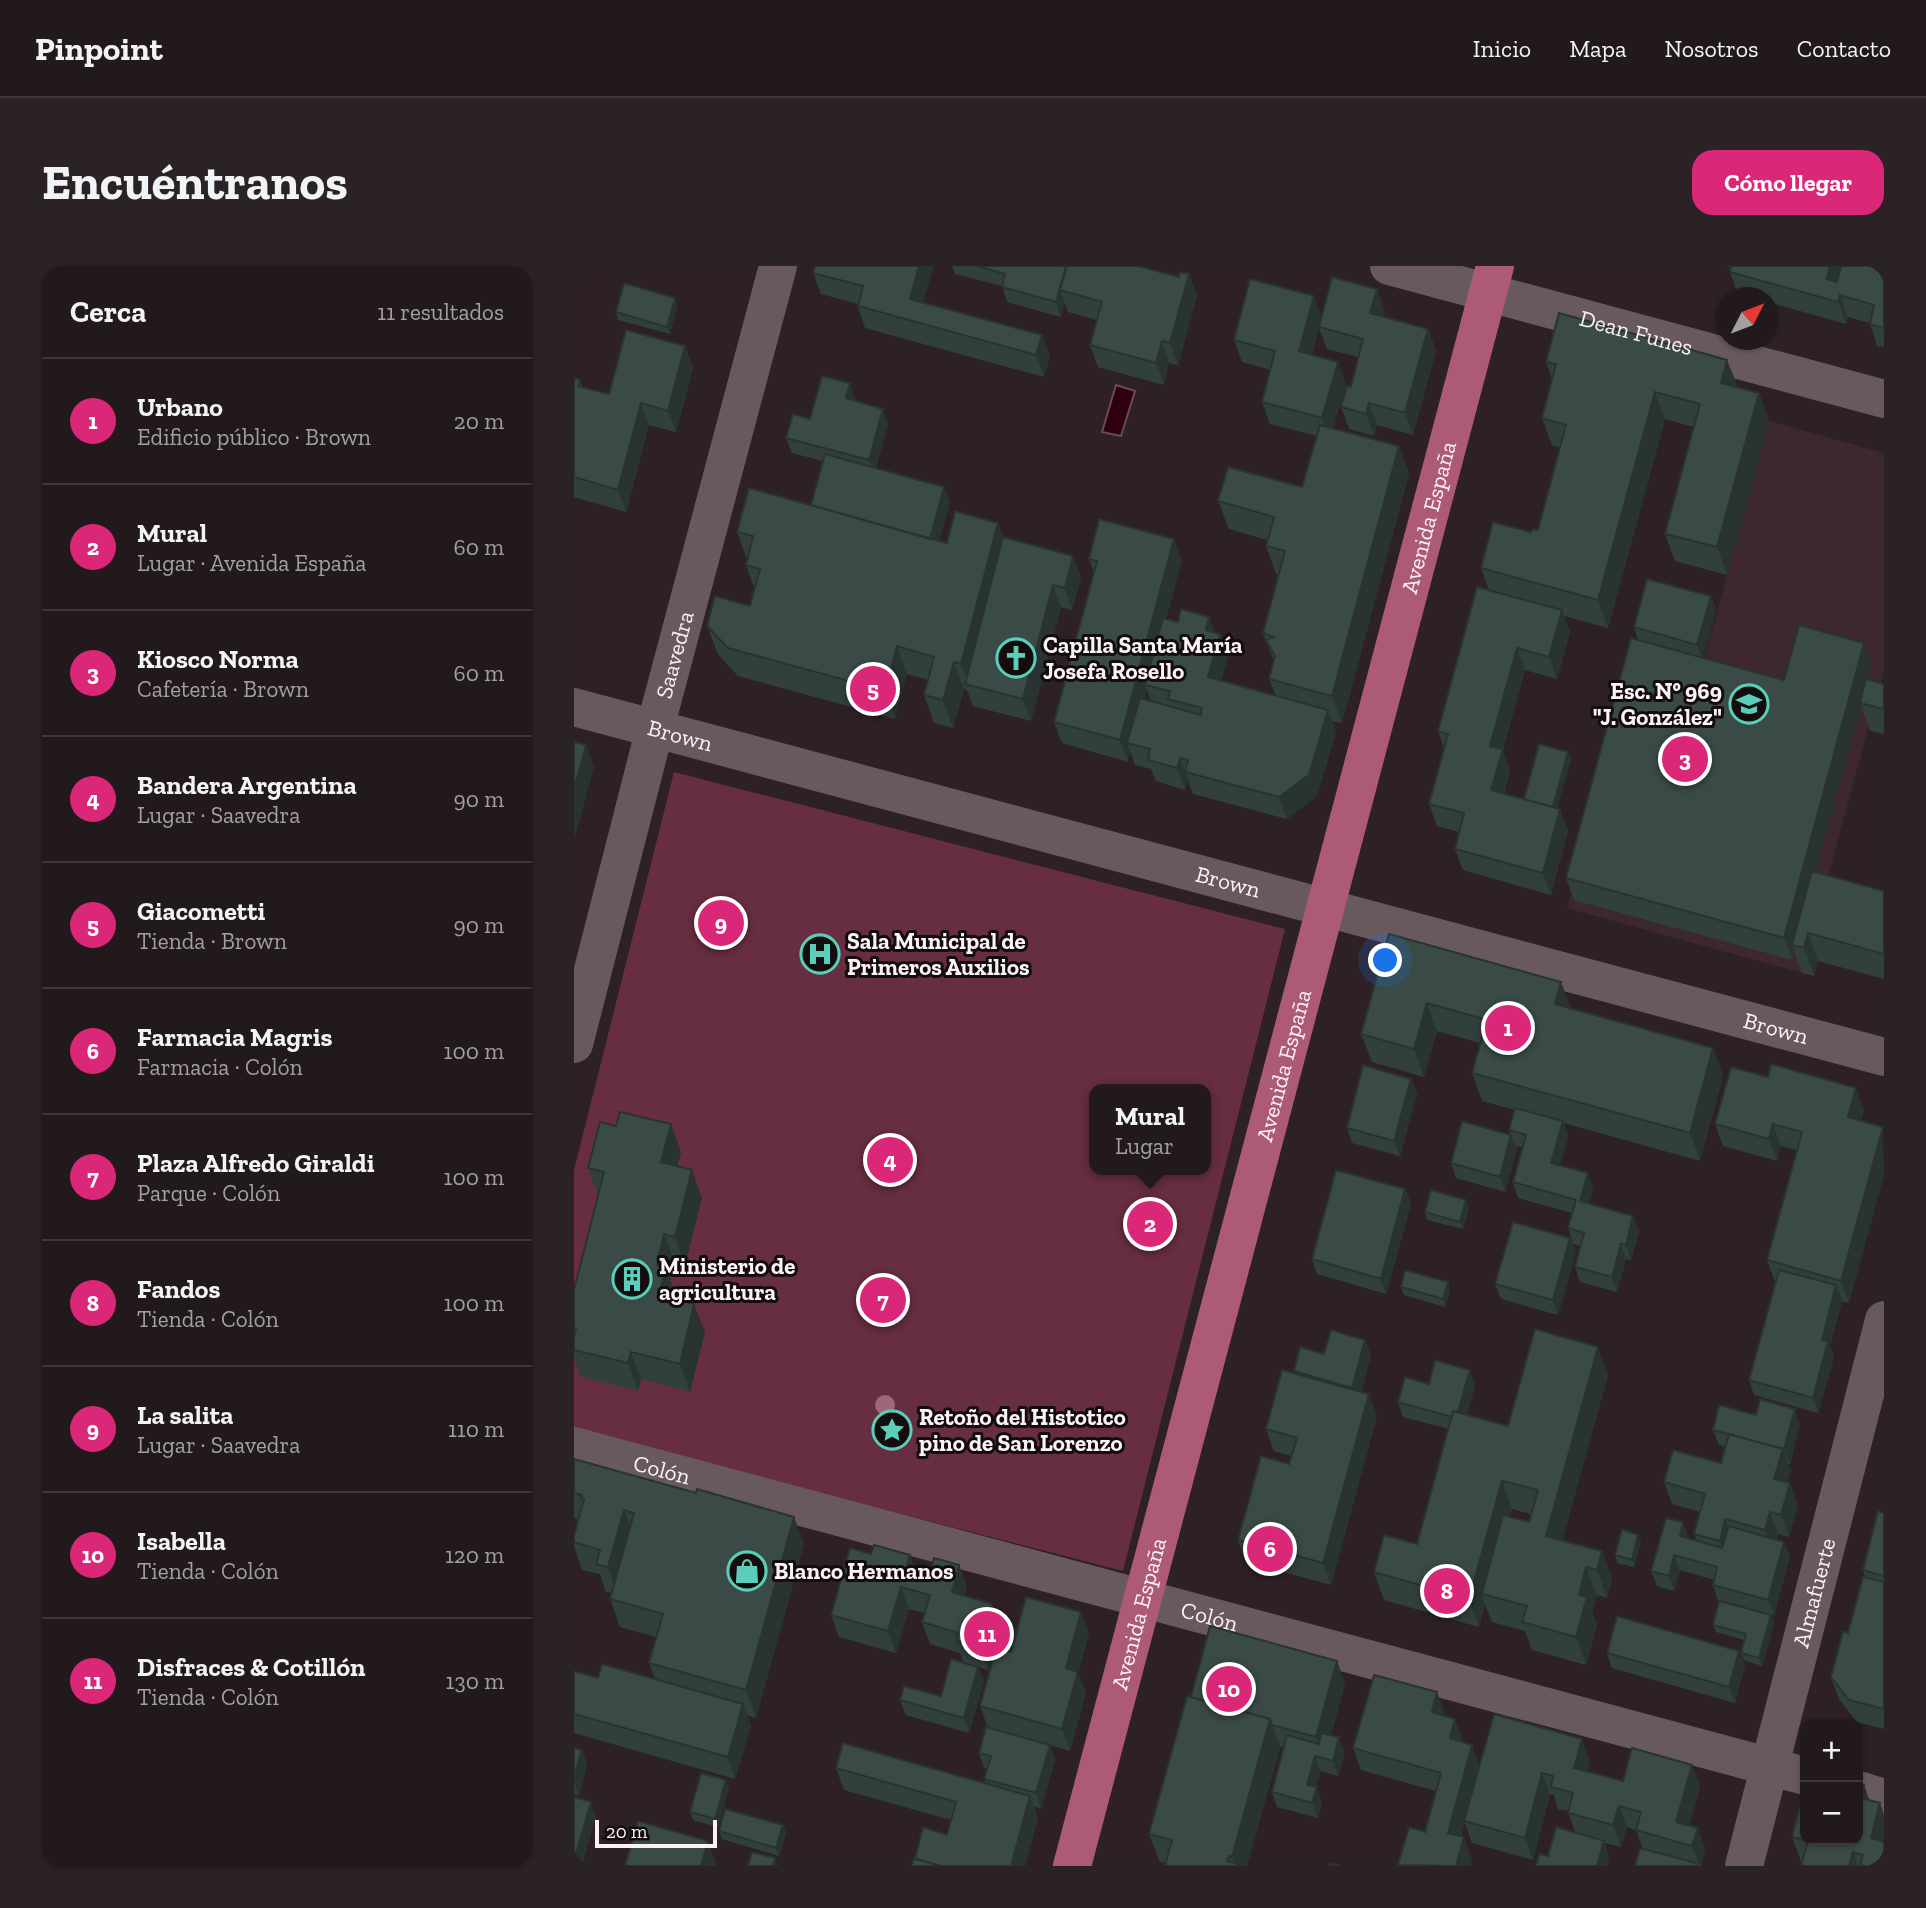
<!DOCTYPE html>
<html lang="es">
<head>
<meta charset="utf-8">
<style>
	:root { --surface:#22191c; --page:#2a2225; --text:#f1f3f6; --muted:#a2a0a3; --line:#3f383b; --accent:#db2777 }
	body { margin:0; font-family:"Zilla Slab",serif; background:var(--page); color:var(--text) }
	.controls { position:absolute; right:21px; bottom:21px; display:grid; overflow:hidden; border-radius:14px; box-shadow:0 2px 5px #0004 }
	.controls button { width:63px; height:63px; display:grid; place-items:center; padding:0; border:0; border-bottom:2px solid var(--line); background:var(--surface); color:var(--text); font:35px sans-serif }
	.compass { position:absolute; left:1142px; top:21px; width:63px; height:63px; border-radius:50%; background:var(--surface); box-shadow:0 2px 5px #0004; rotate:48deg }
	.scale { position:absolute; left:21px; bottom:18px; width:122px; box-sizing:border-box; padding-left:7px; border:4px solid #fbf2f4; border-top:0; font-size:19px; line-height:24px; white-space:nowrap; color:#fbf2f4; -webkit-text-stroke:5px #130d0e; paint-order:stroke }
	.you { position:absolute; left:812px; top:695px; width:24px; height:24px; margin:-18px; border:5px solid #fff; border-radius:50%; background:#1a73e8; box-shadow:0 0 0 10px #1a73e833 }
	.badge { display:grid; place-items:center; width:46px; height:46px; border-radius:50%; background:var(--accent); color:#fff; font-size:23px; font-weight:700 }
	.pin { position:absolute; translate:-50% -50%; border:4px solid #fff; box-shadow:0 2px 7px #0006 }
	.popup { position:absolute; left:515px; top:818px; width:122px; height:91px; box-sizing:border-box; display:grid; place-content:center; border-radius:14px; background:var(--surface); filter:drop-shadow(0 2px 5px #0005); font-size:23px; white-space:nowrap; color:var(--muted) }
	.popup b { font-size:26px; color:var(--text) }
	.popup::after { content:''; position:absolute; left:50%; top:100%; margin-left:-14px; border:14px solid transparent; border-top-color:var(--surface) }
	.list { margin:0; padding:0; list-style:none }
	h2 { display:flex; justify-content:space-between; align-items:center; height:91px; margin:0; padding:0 28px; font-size:30px }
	h2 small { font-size:23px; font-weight:400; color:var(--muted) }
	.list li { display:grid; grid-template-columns:46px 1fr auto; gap:21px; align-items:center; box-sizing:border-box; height:126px; padding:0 28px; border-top:2px solid var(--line) }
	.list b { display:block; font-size:26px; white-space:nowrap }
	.list p { margin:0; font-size:23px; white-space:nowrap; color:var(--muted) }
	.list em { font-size:23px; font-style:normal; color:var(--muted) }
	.map { position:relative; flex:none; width:1310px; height:1600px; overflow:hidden; border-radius:21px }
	header { display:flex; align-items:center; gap:42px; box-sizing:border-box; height:98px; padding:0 35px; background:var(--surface); border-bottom:2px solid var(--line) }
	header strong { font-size:33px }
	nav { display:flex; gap:38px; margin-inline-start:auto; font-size:24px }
	.intro { display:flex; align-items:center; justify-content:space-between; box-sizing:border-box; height:168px; padding:0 42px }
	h1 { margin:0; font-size:49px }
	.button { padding:18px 32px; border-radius:21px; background:var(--accent); color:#fff; font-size:24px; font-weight:700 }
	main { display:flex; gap:42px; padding:0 42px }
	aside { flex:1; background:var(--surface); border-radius:21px; box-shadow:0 2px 5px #0004 }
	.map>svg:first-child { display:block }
	.built { fill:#3c282d }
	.green { fill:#662e40; fill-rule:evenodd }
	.water { fill:#2e0011; stroke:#6c4955; stroke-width:2 }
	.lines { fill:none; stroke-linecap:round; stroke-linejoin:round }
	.minor { stroke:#68595c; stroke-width:38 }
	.major { stroke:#ad5a75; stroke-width:38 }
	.tree { fill:#9f6878 }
	.wall { fill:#32403d; fill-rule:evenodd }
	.shaded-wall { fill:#293432 }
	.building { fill:#3a4a47; stroke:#293432; stroke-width:2 }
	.labels { text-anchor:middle; stroke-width:6; stroke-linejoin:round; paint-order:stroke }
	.street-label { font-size:23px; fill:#fbf2f4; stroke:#130d0e }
	.poi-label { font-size:23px; font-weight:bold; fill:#fbf2f4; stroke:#130d0e; text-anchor:start }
</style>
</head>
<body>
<header>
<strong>Pinpoint</strong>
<nav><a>Inicio</a><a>Mapa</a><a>Nosotros</a><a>Contacto</a></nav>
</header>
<div class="intro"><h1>Encuéntranos</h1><a class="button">Cómo llegar</a></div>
<main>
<aside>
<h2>Cerca<small>11 resultados</small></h2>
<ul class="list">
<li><span class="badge">1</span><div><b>Urbano</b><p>Edificio público · Brown</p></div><em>20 m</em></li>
<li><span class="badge">2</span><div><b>Mural</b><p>Lugar · Avenida España</p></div><em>60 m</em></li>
<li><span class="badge">3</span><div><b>Kiosco Norma</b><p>Cafetería · Brown</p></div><em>60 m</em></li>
<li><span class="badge">4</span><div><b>Bandera Argentina</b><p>Lugar · Saavedra</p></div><em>90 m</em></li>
<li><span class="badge">5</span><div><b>Giacometti</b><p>Tienda · Brown</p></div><em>90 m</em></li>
<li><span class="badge">6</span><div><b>Farmacia Magris</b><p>Farmacia · Colón</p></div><em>100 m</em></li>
<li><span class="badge">7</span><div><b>Plaza Alfredo Giraldi</b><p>Parque · Colón</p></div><em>100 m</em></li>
<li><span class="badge">8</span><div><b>Fandos</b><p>Tienda · Colón</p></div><em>100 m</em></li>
<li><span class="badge">9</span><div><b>La salita</b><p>Lugar · Saavedra</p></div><em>110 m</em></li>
<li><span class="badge">10</span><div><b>Isabella</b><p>Tienda · Colón</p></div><em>120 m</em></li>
<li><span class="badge">11</span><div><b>Disfraces &amp; Cotillón</b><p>Tienda · Colón</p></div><em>130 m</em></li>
</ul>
</aside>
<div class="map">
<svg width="1310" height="1600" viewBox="0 0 1310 1600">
	<rect width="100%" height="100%" fill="#2e2125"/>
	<path class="built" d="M 1195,155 L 1310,187 L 1310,404 L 1228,707 L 993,642 L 1065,376 L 1130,394 Z"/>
	<path class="green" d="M 100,506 L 711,663 L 549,1305 L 0,1164 L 0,904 ZM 520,823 L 632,823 L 632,904 L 520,904 Z"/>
	<path class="water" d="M 542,119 L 561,125 L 547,170 L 528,166 Z"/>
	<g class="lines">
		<g class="minor">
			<path id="s1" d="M 815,0 L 1310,133"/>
			<path id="s2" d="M 0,441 L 1310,791"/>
			<path id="s3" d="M 0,778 L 81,462 L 204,0"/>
			<path id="s4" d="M 0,1180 L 1231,1510"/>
			<path d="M 1284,1524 L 1310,1532"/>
			<path id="s5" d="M 1170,1600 L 1310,1054"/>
		</g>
		<path class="major" id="s6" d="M 498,1600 L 921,0"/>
	</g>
	<circle class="tree" cx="311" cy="1139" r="10"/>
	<path class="wall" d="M 378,0 L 565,0 L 605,11 L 615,8 L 623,30 L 604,99 L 595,97 L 590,119 L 524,101 L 516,79 L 523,54 L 494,46 L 491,37 L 487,51 L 433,36 L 428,20 L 381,8 Z
		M 1152,0 L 1310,0 L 1310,81 L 1303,80 L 1296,57 L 1274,51 L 1272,58 L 1194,36 L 1194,32 L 1176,32 L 1164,28 L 1156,6 L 1157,1 Z
		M 359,2 L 349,36 L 468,69 L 476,91 L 470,111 L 291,62 L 284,40 L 284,38 L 247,28 L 239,7 Z
		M 740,30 L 747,51 L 811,45 L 809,51 L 854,63 L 862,85 L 839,169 L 803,159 L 800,170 L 775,163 L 767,141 L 777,121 L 784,91 L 753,83 L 745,62 L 738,89 L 772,118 L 759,162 L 825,180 L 835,208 L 768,457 L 758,455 L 762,466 L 743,530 L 713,553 L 619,528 L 614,513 L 611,524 L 582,515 L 577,503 L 561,499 L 556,485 L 554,496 L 488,477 L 480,456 L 520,307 L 515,293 L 608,294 L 592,353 L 646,368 L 654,390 L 647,415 L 702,430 L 695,413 L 700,395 L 689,367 L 705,308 L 702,308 L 692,280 L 693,274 L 655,263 L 644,235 L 728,221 L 743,170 L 696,158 L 688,136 L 697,104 L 668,96 L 660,74 ZM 573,424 L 577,435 L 570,433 Z
		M 101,32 L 103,39 L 96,68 L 44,54 L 42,46 Z
		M 111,80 L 119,102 L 102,166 L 75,159 L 52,246 L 0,231 L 0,112 L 6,114 L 8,121 L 35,128 Z
		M 972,96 L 1163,122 L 1185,127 L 1195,155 L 1153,309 L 1101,295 L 1091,268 L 1120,161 L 1091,153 L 1034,362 L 990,350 L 996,366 L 983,413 L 951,404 L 929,484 L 936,505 L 930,528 L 950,533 L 997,493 L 983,542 L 986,543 L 994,565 L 977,629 L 889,604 L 881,583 L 885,566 L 863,560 L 855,538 L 870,482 L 864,465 L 915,324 L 907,302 L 957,266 L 964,264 L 986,182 L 978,179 L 968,152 L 978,112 Z
		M 281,132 L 281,135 L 314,158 L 302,202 L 370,221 L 376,236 L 365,275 L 373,277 L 424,257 L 429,271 L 499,290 L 507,312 L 498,344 L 487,341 L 457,455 L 399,440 L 393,424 L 390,423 L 379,462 L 360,457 L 350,429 L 354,414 L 333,408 L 321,453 L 164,410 L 144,388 L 133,360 L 176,340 L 181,324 L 172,299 L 173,293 L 163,266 L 237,239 L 249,195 L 218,187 L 212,172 L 236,153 Z
		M 1137,330 L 1142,345 L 1129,392 L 1210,414 L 1298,399 L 1293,414 L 1310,418 L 1310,468 L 1296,465 L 1287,439 L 1241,606 L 1310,625 L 1310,713 L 1244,695 L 1240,710 L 1228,707 L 1220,685 L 1218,694 L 1000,634 L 992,612 L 1064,374 L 1060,361 Z
		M 815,668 L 997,743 L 1139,782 L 1149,810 L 1126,895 L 990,857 L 994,870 L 986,900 L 1019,922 L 1015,938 L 1059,950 L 1065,966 L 1057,994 L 1052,993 L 1043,1026 L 1006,1016 L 1001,1001 L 1007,980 L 999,978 L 994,962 L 998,947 L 944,932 L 939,916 L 948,881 L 941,880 L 943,884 L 931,926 L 882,912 L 877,897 L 936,869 L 935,864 L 941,844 L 908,835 L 898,807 L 906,777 L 863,765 L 850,811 L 798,796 L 787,768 Z
		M 837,813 L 843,828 L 826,890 L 778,877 L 773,862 Z
		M 1290,844 L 1287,855 L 1275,1037 L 1268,1035 L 1256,1080 L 1260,1091 L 1244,1147 L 1180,1129 L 1175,1114 L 1201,1016 L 1193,994 L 1223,884 L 1207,880 L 1203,895 L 1149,880 L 1141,858 Z
		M 97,858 L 107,886 L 103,900 L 118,904 L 128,932 L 111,999 L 100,996 L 96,1014 L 102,1030 L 101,1033 L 131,1066 L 116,1126 L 67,1113 L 64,1125 L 7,1111 L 0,1092 L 0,1024 L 24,929 L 14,902 L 42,860 Z
		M 831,923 L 837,938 L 812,1028 L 743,1008 L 738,993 Z
		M 892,934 L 895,942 L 889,963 L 853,954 L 851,946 Z
		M 996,972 L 1002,987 L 984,1049 L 927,1033 L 921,1018 Z
		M 827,1021 L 876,1024 L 871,1041 L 830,1029 Z
		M 750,1088 L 797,1089 L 787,1126 L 803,1150 L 757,1319 L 672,1296 L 664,1274 L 715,1198 L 718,1190 L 700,1185 L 692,1163 L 721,1108 L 720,1105 Z
		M 1034,1109 L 988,1275 L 1028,1285 L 1038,1313 L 1033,1332 L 1023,1329 L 1018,1345 L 1023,1359 L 1012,1399 L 958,1384 L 951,1365 L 918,1356 L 911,1338 L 905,1361 L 810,1334 L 800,1306 L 843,1278 L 875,1163 L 829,1151 L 824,1136 L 855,1118 L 901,1119 L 893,1149 L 934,1160 ZM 938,1243 L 957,1248 L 955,1256 L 936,1251 Z
		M 1182,1149 L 1226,1158 L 1216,1198 L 1214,1198 L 1217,1204 L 1213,1216 L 1216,1217 L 1224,1239 L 1215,1271 L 1204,1268 L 1203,1274 L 1210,1276 L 1216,1291 L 1200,1349 L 1144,1334 L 1139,1319 L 1140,1314 L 1106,1304 L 1100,1325 L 1083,1320 L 1077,1305 L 1109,1256 L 1114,1273 L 1123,1275 L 1120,1268 L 1126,1246 L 1098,1238 L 1090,1216 L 1147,1197 L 1152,1181 L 1145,1179 L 1139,1164 Z
		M 0,1193 L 230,1278 L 182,1452 L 173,1449 L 177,1460 L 161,1513 L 0,1467 L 0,1405 L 24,1412 L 81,1413 L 75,1397 L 82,1371 L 46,1361 L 36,1333 L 38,1327 L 32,1326 L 26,1308 L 8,1304 L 0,1280 L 0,1270 L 5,1253 L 0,1252 Z
		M 1310,1247 L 1310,1463 L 1283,1456 L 1265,1433 L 1257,1411 L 1274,1367 L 1291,1311 L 1289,1304 Z
		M 1067,1276 L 1060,1301 L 1043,1297 L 1041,1289 Z
		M 385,1299 L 393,1321 L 390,1330 L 426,1359 L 414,1404 L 404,1401 L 410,1416 L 395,1467 L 332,1449 L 326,1434 L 367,1430 L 390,1397 L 386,1387 L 356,1378 L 348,1356 L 350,1347 L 335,1343 L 322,1387 L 265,1371 L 257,1349 L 340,1300 L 357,1305 Z
		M 1197,1349 L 1200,1357 L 1188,1400 L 1170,1394 L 1167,1387 L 1170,1374 L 1142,1366 L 1139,1359 Z
		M 515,1368 L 504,1407 L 512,1427 L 496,1485 L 476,1479 L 481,1494 L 467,1543 L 460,1540 L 464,1552 L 451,1600 L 338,1600 L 373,1569 L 377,1554 L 270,1524 L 262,1502 L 412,1518 L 410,1513 L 413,1503 L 410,1502 L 405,1487 L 414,1462 L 406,1440 L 437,1386 Z
		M 1165,1385 L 1171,1400 L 1161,1437 L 1038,1402 L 1033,1387 Z
		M 771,1417 L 757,1469 L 771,1486 L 764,1510 L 747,1505 L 742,1521 L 748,1536 L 744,1552 L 703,1541 L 698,1526 L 710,1482 L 706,1481 L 673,1600 L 591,1600 L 592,1597 L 586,1596 L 575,1568 L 617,1431 Z
		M 863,1426 L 871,1450 L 906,1500 L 1016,1495 L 1013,1505 L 1049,1515 L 1118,1499 L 1126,1521 L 1115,1560 L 1124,1562 L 1131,1584 L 1127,1600 L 1061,1600 L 1069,1583 L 1062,1564 L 1053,1561 L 1047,1581 L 1031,1577 L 1035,1590 L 1033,1600 L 962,1600 L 1001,1567 L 994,1545 L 984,1543 L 980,1529 L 976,1528 L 959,1594 L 898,1577 L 891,1557 L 887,1570 L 898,1593 L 896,1600 L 824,1600 L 851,1566 L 862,1525 L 787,1504 L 779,1482 Z
		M 0,1482 L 8,1484 L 13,1499 L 5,1529 L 0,1528 Z
		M 152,1514 L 155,1521 L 144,1561 L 119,1554 L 116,1546 Z
		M 1290,1519 L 1295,1534 L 1310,1600 L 1227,1600 L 1228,1598 L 1218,1571 Z
		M 209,1559 L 212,1567 L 205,1590 L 148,1573 L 145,1565 Z"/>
	<path class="shaded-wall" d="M 345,0 L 358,0 L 359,2 L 344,54 L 336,33 Z
		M 492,0 L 501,0 L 486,24 L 491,37 L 487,51 L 482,36 Z
		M 1256,0 L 1270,0 L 1260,35 L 1253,13 Z
		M 615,8 L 623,30 L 604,99 L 596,77 Z
		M 803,23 L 811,45 L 804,69 L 796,47 Z
		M 1266,29 L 1274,51 L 1272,58 L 1264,36 Z
		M 740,30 L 748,52 L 733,107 L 725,85 Z
		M 101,32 L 103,39 L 96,68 L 93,61 Z
		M 854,63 L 862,85 L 839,169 L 831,147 Z
		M 468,69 L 476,91 L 470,111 L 462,89 Z
		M 588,75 L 595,97 L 590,119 L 582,97 Z
		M 111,80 L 119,102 L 102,166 L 94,145 Z
		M 1153,94 L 1164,121 L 1147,117 Z
		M 764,96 L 772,118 L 756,174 L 748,152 Z
		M 276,117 L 281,132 L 278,147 L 272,132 Z
		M 1081,126 L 1091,153 L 1034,362 L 1024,334 Z
		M 1185,127 L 1195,155 L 1153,309 L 1143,281 Z
		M 67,137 L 75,159 L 52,246 L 44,224 Z
		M 795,137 L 803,159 L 800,170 L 792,148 Z
		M 309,143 L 314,158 L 300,209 L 295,194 Z
		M 825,180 L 835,208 L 768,457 L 758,430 Z
		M 370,221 L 376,236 L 361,289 L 356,274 Z
		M 424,257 L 434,285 L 395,419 L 387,398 Z
		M 600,273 L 608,294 L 574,419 L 571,419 L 573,424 L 558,479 L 553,477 L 556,485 L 554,496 L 546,474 Z
		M 499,290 L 507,312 L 498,344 L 491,322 Z
		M 479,319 L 487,341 L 457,455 L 449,433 Z
		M 1137,330 L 1142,345 L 1129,394 L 1123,379 Z
		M 988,344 L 996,366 L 983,413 L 975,391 Z
		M 635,351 L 643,373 L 632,364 Z
		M 646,368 L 654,390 L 642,433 L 634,411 Z
		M 1290,377 L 1298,399 L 1287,437 L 1286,437 L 1287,439 L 1221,680 L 1218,679 L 1220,685 L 1218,694 L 1210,672 Z
		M 323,380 L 333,408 L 321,453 L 311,425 Z
		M 943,382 L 951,404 L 929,484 L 936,505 L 925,546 L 917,524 L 916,480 Z
		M 380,396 L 390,423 L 379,462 L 369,434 Z
		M 754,444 L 762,466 L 743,530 L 713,553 L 705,531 Z
		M 12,479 L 20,501 L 0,575 L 0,524 Z
		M 994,486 L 997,493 L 980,555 L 977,547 Z
		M 606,492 L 614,513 L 611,524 L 603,502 Z
		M 986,543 L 994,565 L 977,629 L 969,607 Z
		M 1234,667 L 1244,695 L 1240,710 L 1230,682 Z
		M 987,716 L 998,744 L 981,738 Z
		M 853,737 L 863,765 L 850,811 L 840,783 Z
		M 1139,782 L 1149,810 L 1126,895 L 1116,867 Z
		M 837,813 L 843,828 L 826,890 L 820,875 Z
		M 1282,822 L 1290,844 L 1282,873 L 1274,851 Z
		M 989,855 L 994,870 L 983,912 L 977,897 Z
		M 97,858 L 107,886 L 97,924 L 87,896 Z
		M 1199,858 L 1207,880 L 1203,895 L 1195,873 Z
		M 1309,861 L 1310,910 L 1275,1037 L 1267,1015 Z
		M 937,869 L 943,884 L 931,926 L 926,911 Z
		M 118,904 L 128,932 L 111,999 L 101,971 Z
		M 1014,907 L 1019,922 L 1011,950 L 1006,935 Z
		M 831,923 L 837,938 L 812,1028 L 807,1013 Z
		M 892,934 L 895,942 L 889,963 L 886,956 Z
		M 1059,950 L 1065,966 L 1057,994 L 1052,979 Z
		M 90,968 L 100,996 L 96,1014 L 102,1030 L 95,1057 L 85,1029 L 83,999 Z
		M 996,972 L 1002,987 L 984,1049 L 979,1034 Z
		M 1047,978 L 1052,993 L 1043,1026 L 1038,1011 Z
		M 874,1016 L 876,1024 L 871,1041 L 869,1033 Z
		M 1262,1019 L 1268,1034 L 1256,1080 L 1260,1091 L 1244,1147 L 1239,1132 L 1248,1074 Z
		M 120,1038 L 131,1066 L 116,1126 L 106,1098 Z
		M 791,1074 L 797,1089 L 784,1137 L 778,1122 Z
		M 1024,1081 L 1034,1109 L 982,1298 L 972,1270 Z
		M 57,1086 L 67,1113 L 64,1125 L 54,1097 Z
		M 896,1104 L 901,1119 L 888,1167 L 882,1152 Z
		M 795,1128 L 803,1150 L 757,1319 L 749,1297 Z
		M 1221,1143 L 1226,1158 L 1216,1198 L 1210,1183 Z
		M 1209,1183 L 1217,1204 L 1208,1235 L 1200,1213 Z
		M 928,1215 L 938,1243 L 914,1329 L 908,1328 L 911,1338 L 905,1361 L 895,1333 Z
		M 1216,1217 L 1224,1239 L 1215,1271 L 1207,1249 Z
		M 50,1244 L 60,1272 L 44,1329 L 34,1301 Z
		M 1196,1246 L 1204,1268 L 1199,1286 L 1191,1264 Z
		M 220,1251 L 230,1278 L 182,1452 L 172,1424 Z
		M 1151,1253 L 1159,1275 L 1153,1297 L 1146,1275 Z
		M 1109,1256 L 1115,1271 L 1111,1286 L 1106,1270 Z
		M 1064,1269 L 1067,1276 L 1060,1301 L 1058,1294 Z
		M 1210,1276 L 1216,1291 L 1200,1349 L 1194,1334 Z
		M 1028,1285 L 1038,1313 L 1033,1332 L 1023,1304 Z
		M 336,1289 L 344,1311 L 333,1298 Z
		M 1100,1289 L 1106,1304 L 1100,1325 L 1095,1310 Z
		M 385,1299 L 393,1321 L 386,1348 L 378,1326 Z
		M 1012,1301 L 1023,1329 L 1018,1345 L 1023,1359 L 1012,1399 L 1002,1371 L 1005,1329 Z
		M 327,1321 L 335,1343 L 322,1387 L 314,1365 Z
		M 418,1338 L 426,1359 L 414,1404 L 406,1382 Z
		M 507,1346 L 515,1368 L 504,1407 L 512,1427 L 496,1485 L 488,1463 L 492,1402 Z
		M 1197,1349 L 1200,1357 L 1188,1400 L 1185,1392 Z
		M 1165,1385 L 1171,1400 L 1161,1437 L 1155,1421 Z
		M 763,1395 L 771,1417 L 750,1493 L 742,1471 Z
		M 404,1401 L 410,1416 L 395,1467 L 390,1452 Z
		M 863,1426 L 871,1448 L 866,1468 L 858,1446 Z
		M 169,1438 L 177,1460 L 161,1513 L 154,1491 Z
		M 696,1453 L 706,1480 L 673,1600 L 661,1600 L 658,1591 Z
		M 881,1453 L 889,1474 L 884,1494 L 876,1472 Z
		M 765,1471 L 771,1486 L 764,1510 L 759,1495 Z
		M 1008,1473 L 1016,1495 L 1007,1523 L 1000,1502 Z
		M 476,1479 L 481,1494 L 467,1543 L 462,1527 Z
		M 898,1479 L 906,1501 L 882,1589 L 874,1567 Z
		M 8,1484 L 13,1499 L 5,1529 L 0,1517 L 0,1511 Z
		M 741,1490 L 747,1505 L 738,1534 L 733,1519 Z
		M 1118,1499 L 1126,1521 L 1110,1578 L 1102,1556 Z
		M 968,1507 L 976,1528 L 959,1594 L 951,1572 Z
		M 152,1514 L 155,1521 L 144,1561 L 141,1553 Z
		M 1290,1519 L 1300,1547 L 1287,1532 Z
		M 743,1521 L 748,1536 L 744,1552 L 738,1537 Z
		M 456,1530 L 464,1552 L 451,1600 L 437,1600 Z
		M 17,1536 L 22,1551 L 8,1600 L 0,1600 L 0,1595 Z
		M 1306,1537 L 1310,1549 L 1310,1589 L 1297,1572 Z
		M 1045,1540 L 1053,1561 L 1047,1581 L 1039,1559 Z
		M 209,1559 L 212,1567 L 205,1590 L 202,1582 Z
		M 1124,1562 L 1131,1584 L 1127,1600 L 1126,1600 L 1118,1580 Z
		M 890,1571 L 898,1593 L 896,1600 L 882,1600 Z
		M 134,1575 L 142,1597 L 141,1600 L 127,1600 Z
		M 1030,1575 L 1035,1590 L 1033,1600 L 1023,1600 Z
		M 1279,1586 L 1284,1600 L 1275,1600 Z
		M 201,1592 L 204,1600 L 199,1600 Z"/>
	<path class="building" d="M 241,0 L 345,0 L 336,33 L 468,69 L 462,89 L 284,40 L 289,20 L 239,7 Z
		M 403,0 L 492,0 L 482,36 L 428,21 L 431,8 Z
		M 493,0 L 564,0 L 605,11 L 606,6 L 615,8 L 596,77 L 588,75 L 582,97 L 516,79 L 528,36 L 486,24 Z
		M 1157,0 L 1256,0 L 1253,13 L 1263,16 L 1267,0 L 1310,0 L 1310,62 L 1296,58 L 1300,39 L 1266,29 L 1264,36 L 1156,6 Z
		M 758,11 L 803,23 L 796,47 L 854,63 L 831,147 L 795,137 L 792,148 L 767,141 L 773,120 L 777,121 L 789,73 L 745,61 Z
		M 676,13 L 740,30 L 725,85 L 764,96 L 748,152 L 688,136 L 701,85 L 660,74 Z
		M 50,17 L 101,32 L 93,61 L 42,46 Z
		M 985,47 L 1153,94 L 1147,117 L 1185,127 L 1143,281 L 1091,268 L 1126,138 L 1081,126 L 1024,334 L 907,302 L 919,256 L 957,266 L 959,263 L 964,264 L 992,159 L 968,152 L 982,98 L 972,96 Z
		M 52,64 L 111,80 L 94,145 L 67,137 L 44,224 L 0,211 L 0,112 L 6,114 L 4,120 L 35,128 Z
		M 248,110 L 276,117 L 272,132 L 309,143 L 295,194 L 212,172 L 219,148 L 236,153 Z
		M 746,159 L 825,180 L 758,430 L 695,413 L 701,390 L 692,374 L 700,371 L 689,367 L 711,285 L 692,280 L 700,251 L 644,235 L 654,201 L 728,221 Z
		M 251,188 L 370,221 L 356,273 L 237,239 Z
		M 175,222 L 373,277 L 381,245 L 424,257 L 387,398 L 380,396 L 369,434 L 350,429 L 360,391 L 323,380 L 311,425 L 154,382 L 133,360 L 141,330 L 176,340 L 186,303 L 172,299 L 179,270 L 163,266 Z
		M 525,253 L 600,273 L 546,474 L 480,456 L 523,295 L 515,293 Z
		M 429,271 L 499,290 L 491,322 L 479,319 L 449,433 L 391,418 Z
		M 1073,313 L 1137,330 L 1123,379 L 1060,361 Z
		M 903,321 L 988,344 L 975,391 L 943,382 L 916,480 L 929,483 L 917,524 L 986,543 L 969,607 L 881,583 L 890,547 L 855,538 L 874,468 L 864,465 Z
		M 607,343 L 635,351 L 632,364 L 646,368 L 634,411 L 754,444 L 735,509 L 705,531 L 611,506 L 614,494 L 606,492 L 603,502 L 574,494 L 576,483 L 553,477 L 566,432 L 627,449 L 628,442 L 594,433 L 596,425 L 571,419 L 589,352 L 604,356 Z
		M 1225,359 L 1290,377 L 1210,672 L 992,612 L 1057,372 L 1210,414 Z
		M 1292,413 L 1310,418 L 1310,443 L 1286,437 Z
		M 0,476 L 12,479 L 0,524 Z
		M 965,478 L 994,486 L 979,541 L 950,533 Z
		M 1238,605 L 1310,625 L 1310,688 L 1234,667 L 1230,682 L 1218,679 Z
		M 815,668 L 987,716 L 981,738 L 1139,782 L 1116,867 L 898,807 L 913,754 L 853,737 L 840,783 L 787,768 Z
		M 1197,798 L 1282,822 L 1274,851 L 1309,861 L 1267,1015 L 1193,994 L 1228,866 L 1199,858 L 1195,873 L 1141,858 L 1157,801 L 1194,811 Z
		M 789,799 L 837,813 L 820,875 L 773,862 Z
		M 941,842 L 989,855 L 977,897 L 1014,907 L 1006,935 L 1059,950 L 1052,979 L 1047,978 L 1038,1011 L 1001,1001 L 1010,967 L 994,962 L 1002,934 L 939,916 L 952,869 L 935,864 Z
		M 46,846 L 97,858 L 87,896 L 118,904 L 101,971 L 90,968 L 83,999 L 92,1002 L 85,1029 L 120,1038 L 106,1098 L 57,1086 L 54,1097 L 0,1084 L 0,1071 L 2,1062 L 0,1061 L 0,1024 L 30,906 L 14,902 L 26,856 L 42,860 Z
		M 888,855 L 937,869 L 926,911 L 877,897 Z
		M 762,904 L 831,923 L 807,1013 L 738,993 Z
		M 857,924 L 892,934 L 886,956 L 851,946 Z
		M 939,956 L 996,972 L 979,1034 L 921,1018 Z
		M 831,1004 L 874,1016 L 869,1033 L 827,1021 Z
		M 1205,1004 L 1262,1019 L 1248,1074 L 1254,1075 L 1239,1132 L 1175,1114 Z
		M 961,1063 L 1024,1081 L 972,1270 L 1028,1285 L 1023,1304 L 1012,1301 L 1005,1329 L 1013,1331 L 1002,1371 L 948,1356 L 953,1340 L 908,1328 L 929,1249 L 955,1256 L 964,1224 L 928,1215 L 895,1333 L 800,1306 L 810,1269 L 843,1278 L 879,1145 L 934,1160 Z
		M 757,1064 L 791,1074 L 778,1122 L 720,1105 L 726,1081 L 750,1088 Z
		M 861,1094 L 896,1104 L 884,1146 L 879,1145 L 878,1151 L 824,1136 L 831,1111 L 855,1118 Z
		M 708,1104 L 795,1128 L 749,1297 L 664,1274 L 687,1190 L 715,1198 L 723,1172 L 692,1163 Z
		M 1186,1133 L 1221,1143 L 1210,1183 L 1139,1164 L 1145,1139 L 1182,1149 Z
		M 1155,1168 L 1209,1183 L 1200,1213 L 1216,1217 L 1207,1249 L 1196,1246 L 1191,1264 L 1151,1253 L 1146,1275 L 1120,1268 L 1131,1228 L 1090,1216 L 1099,1184 L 1147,1197 Z
		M 0,1193 L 122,1227 L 123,1223 L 220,1251 L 172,1424 L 75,1397 L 89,1348 L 36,1333 L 60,1247 L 50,1244 L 34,1301 L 22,1298 L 26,1284 L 0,1276 L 0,1270 L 10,1233 L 7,1232 L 8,1229 L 0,1227 Z
		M 1304,1245 L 1310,1247 L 1310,1310 L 1289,1304 Z
		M 1092,1252 L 1109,1256 L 1106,1270 L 1148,1282 L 1155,1260 L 1210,1276 L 1194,1334 L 1139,1319 L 1143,1301 L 1100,1289 L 1095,1310 L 1077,1305 Z
		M 1048,1263 L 1064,1269 L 1058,1294 L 1041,1289 Z
		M 300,1279 L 336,1289 L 333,1298 L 357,1305 L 360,1292 L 385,1299 L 378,1326 L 418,1338 L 406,1382 L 382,1375 L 384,1367 L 348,1356 L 356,1329 L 327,1321 L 314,1365 L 257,1349 L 276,1282 L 297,1288 Z
		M 1289,1311 L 1310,1316 L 1310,1443 L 1275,1434 L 1257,1411 L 1269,1365 L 1274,1367 Z
		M 452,1331 L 507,1346 L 492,1402 L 504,1406 L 488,1463 L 406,1440 L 422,1382 L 437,1386 Z
		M 1145,1335 L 1197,1349 L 1185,1392 L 1167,1387 L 1172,1368 L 1139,1359 Z
		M 1043,1350 L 1165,1385 L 1155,1421 L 1033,1387 Z
		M 636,1360 L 763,1395 L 742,1471 L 698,1459 L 696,1453 L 617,1431 Z
		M 377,1393 L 404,1401 L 390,1452 L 326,1434 L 330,1420 L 367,1430 Z
		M 28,1398 L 169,1438 L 154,1491 L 0,1448 L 0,1405 L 24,1412 Z
		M 800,1409 L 863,1426 L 858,1446 L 881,1453 L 876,1472 L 898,1479 L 874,1567 L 890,1571 L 882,1600 L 824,1599 L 835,1561 L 851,1566 L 867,1507 L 779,1482 Z
		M 613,1430 L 696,1453 L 658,1591 L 655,1590 L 653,1595 L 671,1600 L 591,1600 L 598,1574 L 575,1568 Z
		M 920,1448 L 1008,1473 L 1000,1502 L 1049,1515 L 1058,1482 L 1118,1499 L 1102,1556 L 1124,1562 L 1118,1580 L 1062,1564 L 1067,1546 L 1045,1540 L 1039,1559 L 994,1547 L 999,1527 L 977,1521 L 979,1510 L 968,1507 L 951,1572 L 890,1555 Z
		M 412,1461 L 476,1479 L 462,1527 L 410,1513 L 417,1490 L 405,1487 Z
		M 747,1467 L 765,1471 L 759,1495 L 741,1490 L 733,1519 L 743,1521 L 738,1537 L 698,1526 L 713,1469 L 745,1478 Z
		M 269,1477 L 456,1530 L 437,1600 L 367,1600 L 341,1593 L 349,1561 L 373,1569 L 382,1536 L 262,1502 Z
		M 0,1482 L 8,1484 L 0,1511 Z
		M 127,1507 L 152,1514 L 141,1553 L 116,1546 Z
		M 1284,1518 L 1290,1519 L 1287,1532 L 1306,1537 L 1297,1572 L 1310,1576 L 1310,1600 L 1286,1600 L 1289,1589 L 1279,1586 L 1275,1600 L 1227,1600 L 1234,1575 L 1218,1571 L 1231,1521 L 1231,1574 L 1284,1574 Z
		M 0,1531 L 17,1536 L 0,1595 Z
		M 151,1543 L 209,1559 L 202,1582 L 145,1565 Z
		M 64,1555 L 134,1575 L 127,1600 L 51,1600 Z
		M 982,1561 L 1030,1575 L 1023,1600 L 962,1600 L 965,1588 L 974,1590 Z
		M 1066,1582 L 1122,1597 L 1122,1600 L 1061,1600 Z
		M 178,1586 L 201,1592 L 199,1600 L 174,1600 Z
		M 340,1592 L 367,1600 L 338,1600 Z
		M 756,1597 L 767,1600 L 755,1600 Z"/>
	<defs>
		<g id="church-ring" transform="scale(2.0125)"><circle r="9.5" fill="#130d0e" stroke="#5bcebb" stroke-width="1.5"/><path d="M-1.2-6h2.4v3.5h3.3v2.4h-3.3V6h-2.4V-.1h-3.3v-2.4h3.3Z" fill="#5bcebb"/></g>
		<g id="school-ring" transform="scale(2.0125)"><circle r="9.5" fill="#130d0e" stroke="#5bcebb" stroke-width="1.5"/><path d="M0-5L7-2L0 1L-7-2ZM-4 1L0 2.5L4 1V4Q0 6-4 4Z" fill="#5bcebb"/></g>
		<g id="hospital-ring" transform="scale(2.0125)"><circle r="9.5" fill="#130d0e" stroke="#5bcebb" stroke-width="1.5"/><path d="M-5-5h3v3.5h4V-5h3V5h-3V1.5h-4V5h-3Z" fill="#5bcebb"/></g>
		<g id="building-ring" transform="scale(2.0125)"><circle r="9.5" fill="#130d0e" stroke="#5bcebb" stroke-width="1.5"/><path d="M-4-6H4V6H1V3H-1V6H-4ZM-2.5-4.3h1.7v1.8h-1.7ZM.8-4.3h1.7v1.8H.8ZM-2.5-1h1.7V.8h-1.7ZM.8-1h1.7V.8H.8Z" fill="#5bcebb"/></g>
		<g id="sight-ring" transform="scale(2.0125)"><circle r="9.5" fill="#130d0e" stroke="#5bcebb" stroke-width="1.5"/><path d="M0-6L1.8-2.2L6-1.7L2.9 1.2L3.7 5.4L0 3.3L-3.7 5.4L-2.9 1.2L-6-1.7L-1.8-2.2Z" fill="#5bcebb"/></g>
		<g id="shop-ring" transform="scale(2.0125)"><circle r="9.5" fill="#130d0e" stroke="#5bcebb" stroke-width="1.5"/><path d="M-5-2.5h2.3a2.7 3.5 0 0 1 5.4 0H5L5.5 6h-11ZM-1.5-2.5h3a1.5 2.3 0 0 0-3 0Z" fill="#5bcebb"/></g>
	</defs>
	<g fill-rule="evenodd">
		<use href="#church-ring" x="442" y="392"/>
		<use href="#school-ring" x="1175" y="438"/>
		<use href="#hospital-ring" x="246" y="688"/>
		<use href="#building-ring" x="58" y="1013"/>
		<use href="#sight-ring" x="318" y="1164"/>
		<use href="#shop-ring" x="173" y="1305"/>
	</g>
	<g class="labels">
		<g class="street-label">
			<text dy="8" stroke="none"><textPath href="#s1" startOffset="256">Dean Funes</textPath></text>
			<text dy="8" stroke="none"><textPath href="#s6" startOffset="1395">Avenida España</textPath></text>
			<text dy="8" stroke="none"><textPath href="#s3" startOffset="402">Saavedra</textPath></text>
			<text dy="8" stroke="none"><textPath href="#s2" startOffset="110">Brown</textPath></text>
			<text dy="8" stroke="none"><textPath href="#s2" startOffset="677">Brown</textPath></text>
			<text dy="8" stroke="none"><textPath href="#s2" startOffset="1244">Brown</textPath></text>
			<text dy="8" stroke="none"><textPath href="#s6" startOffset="828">Avenida España</textPath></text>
			<text dy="8" stroke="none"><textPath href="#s4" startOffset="91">Colón</textPath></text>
			<text dy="8" stroke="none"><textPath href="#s5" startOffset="282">Almafuerte</textPath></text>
			<text dy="8" stroke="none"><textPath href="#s6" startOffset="261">Avenida España</textPath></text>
			<text dy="8" stroke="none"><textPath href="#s4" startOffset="658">Colón</textPath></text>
		</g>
		<g class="poi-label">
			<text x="469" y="387">Capilla Santa María<tspan x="469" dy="26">Josefa Rosello</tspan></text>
			<text x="1148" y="433" text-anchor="end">Esc. N° 969<tspan x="1148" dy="26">"J. González"</tspan></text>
			<text x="273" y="683">Sala Municipal de<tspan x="273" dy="26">Primeros Auxilios</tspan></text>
			<text x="85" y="1008">Ministerio de<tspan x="85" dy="26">agricultura</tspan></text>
			<text x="345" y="1159">Retoño del Histotico<tspan x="345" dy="26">pino de San Lorenzo</tspan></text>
			<text x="200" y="1313">Blanco Hermanos</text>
		</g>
	</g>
</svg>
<div class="controls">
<button>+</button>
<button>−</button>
</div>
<svg class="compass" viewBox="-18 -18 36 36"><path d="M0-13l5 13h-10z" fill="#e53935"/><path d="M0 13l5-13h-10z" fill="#a2a0a3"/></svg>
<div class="scale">20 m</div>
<div class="you"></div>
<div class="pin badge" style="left:934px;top:762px">1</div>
<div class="pin badge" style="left:576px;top:958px">2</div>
<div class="popup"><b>Mural</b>Lugar</div>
<div class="pin badge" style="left:1111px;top:493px">3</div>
<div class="pin badge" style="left:316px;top:894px">4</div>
<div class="pin badge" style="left:299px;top:423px">5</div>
<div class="pin badge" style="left:696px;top:1283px">6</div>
<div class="pin badge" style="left:309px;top:1034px">7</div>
<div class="pin badge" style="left:873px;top:1325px">8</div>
<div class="pin badge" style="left:147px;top:657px">9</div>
<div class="pin badge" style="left:655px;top:1423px">10</div>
<div class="pin badge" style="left:413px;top:1368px">11</div>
</div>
</main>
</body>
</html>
